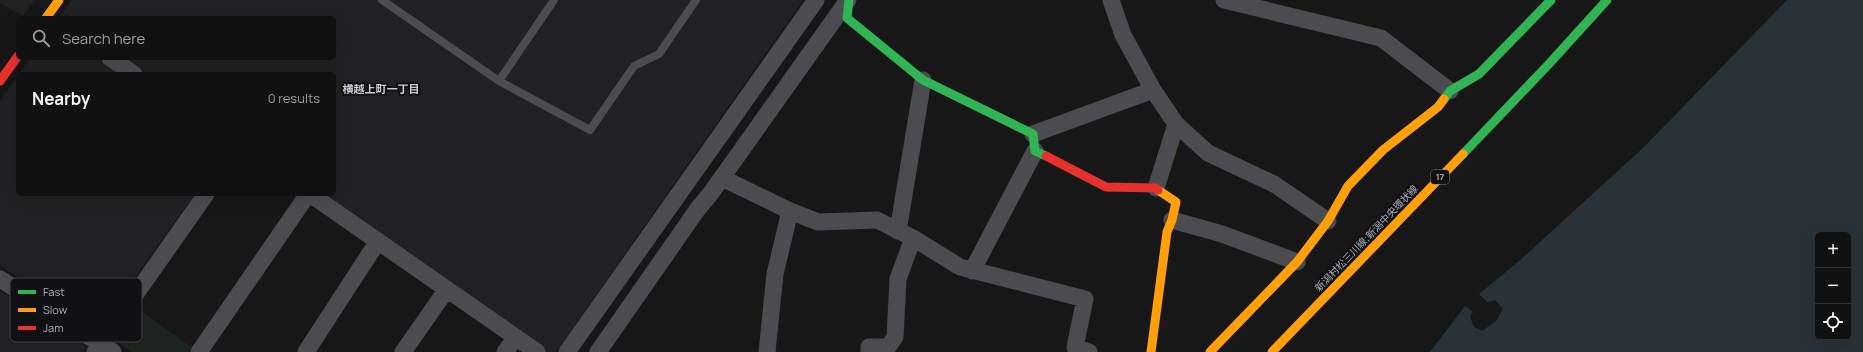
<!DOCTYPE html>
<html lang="en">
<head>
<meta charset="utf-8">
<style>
	:root { --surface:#111; --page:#1a1a1a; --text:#f1f3f6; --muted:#9c9d9f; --line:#303131 }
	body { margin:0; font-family:Manrope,"Noto Sans JP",sans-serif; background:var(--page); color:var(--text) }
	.controls { position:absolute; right:12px; bottom:12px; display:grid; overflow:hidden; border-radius:6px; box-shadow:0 4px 16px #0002 }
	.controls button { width:36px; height:36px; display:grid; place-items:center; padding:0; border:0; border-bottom:1px solid var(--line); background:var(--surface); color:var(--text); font:20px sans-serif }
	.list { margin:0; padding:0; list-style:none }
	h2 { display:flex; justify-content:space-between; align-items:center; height:52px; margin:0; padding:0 16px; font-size:17px }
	h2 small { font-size:13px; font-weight:400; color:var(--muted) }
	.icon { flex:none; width:22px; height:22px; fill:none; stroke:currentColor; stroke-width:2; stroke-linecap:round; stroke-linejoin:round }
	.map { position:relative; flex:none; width:1863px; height:352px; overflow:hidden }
	.search { position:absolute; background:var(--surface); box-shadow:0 4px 16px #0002; left:16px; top:16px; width:320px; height:44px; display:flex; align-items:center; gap:10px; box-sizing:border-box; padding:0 14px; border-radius:6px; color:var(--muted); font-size:15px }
	.panel { position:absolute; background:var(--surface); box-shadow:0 4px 16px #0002; left:16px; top:72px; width:320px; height:124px; border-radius:6px }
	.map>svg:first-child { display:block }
	.built { fill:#212123 }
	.green { fill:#1d241e }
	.water { fill:#2a3239; fill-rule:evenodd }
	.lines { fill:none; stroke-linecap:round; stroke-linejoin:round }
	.lane { stroke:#4b4c50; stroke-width:8 }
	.street { stroke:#4b4c50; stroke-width:17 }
	.fast { stroke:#30b455; stroke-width:9 }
	.slow { stroke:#ff9f0a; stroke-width:9 }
	.jam { stroke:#e5322d; stroke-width:9 }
	.labels { text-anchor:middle; stroke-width:4; stroke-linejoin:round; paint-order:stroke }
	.shield { fill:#111113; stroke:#7b7e86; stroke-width:1 }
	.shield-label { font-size:9px; font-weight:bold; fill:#a8adb8 }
	.street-label { font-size:10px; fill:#a8adb8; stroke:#111113 }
	.neighbourhood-label { font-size:11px; font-weight:bold; fill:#c9ccd4; stroke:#111113 }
	.key { fill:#111113; stroke:#3e4045; stroke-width:1 }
	.key-label { font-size:11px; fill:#a8adb8 }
</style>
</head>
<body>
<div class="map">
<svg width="1863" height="352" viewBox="0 0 1863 352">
	<rect width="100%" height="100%" fill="#171717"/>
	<path class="built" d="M 0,0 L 34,0 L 23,16 L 0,3 Z
		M 72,0 L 803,0 L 556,352 L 544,352 L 319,194 L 334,194 L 334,74 L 19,74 L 30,58 L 334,58 L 334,18 L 59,18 Z
		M 18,76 L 18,194 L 195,194 L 95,332 L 0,265 L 0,101 Z
		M 0,291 L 82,342 L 85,349 L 83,352 L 0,352 Z"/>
	<path class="green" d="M 134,306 L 191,347 L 188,352 L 132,352 L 111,337 Z"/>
	<path class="water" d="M 1787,0 L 1863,0 L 1863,352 L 1430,352 L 1465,306 L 1473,312 L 1470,317 L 1474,327 L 1482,331 L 1496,321 L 1503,309 L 1495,300 L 1487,302 L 1479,294 L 1518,262 L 1643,148 ZM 1818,235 L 1848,235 L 1848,337 L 1818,337 Z"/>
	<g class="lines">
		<path class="lane" d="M 382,0 L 499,81 L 590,130 L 634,66 L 659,54 L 696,0
			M 499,81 L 554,0"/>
		<path class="street" d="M 1111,0 L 1123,35 L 1153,90 L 1176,124 L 1208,153 L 1274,184 L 1328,221
			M 1224,0 L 1381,38 L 1450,91
			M 110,58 L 134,74
			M 1033,134 L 1153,90
			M 722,178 L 790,211 L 818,222 L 877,220 L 913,238 L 960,267 L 1085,299 L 1075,347 L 1089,352
			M 1156,188 L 1176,124
			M 310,194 L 537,352
			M 1172,220 L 1222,234 L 1297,262
			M 898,231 L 923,80
			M 972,271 L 1035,151
			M 0,279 L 113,352
			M 95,352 L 206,194
			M 199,352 L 308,194
			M 306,352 L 378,241
			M 403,352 L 447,289
			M 505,352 L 516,337
			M 567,352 L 816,0
			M 598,352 L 697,210 L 711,193 L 848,0
			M 767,352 L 775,274 L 790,211
			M 869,352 L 869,347 L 888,347 L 895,337 L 898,279 L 913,238"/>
		<path class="fast" d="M 849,0 L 847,18 L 923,80 L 1033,134 L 1035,151 L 1046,156
			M 1444,99 L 1450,91 L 1479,74 L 1551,0
			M 1463,154 L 1548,65 L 1607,0"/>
		<path class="slow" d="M 46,18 L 59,0
			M 1151,352 L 1167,232 L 1172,220 L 1176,202 L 1158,190
			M 1210,352 L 1297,262 L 1328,221 L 1348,186 L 1383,150 L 1438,107 L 1444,99
			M 1272,352 L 1463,154"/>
		<path class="jam" d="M 0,81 L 18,56
			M 1046,156 L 1106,187 L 1156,188 L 1158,190"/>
	</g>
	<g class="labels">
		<rect class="shield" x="1431" y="170" width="18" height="14" rx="3"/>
		<g class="shield-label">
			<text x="1440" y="180">17</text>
		</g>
		<g class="street-label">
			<text transform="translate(1366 238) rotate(-46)" y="4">新潟村松三川線;新潟中央環状線</text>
		</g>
		<g class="neighbourhood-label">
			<text x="381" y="93">横越上町一丁目</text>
		</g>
	</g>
	<rect x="10" y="278" width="132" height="64" rx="6" class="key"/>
	<rect x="18" y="290" width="18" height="4" fill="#30b455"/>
	<rect x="18" y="308" width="18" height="4" fill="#ff9f0a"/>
	<rect x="18" y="326" width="18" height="4" fill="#e5322d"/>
	<g class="key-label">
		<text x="43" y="296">Fast</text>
		<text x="43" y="314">Slow</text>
		<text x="43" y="332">Jam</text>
	</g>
</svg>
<div class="controls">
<button>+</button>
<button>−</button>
<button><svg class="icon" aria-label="locate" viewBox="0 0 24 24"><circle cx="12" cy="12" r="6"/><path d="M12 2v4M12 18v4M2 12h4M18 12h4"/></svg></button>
</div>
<div class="search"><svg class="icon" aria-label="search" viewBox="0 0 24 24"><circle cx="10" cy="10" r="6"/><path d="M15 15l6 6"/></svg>Search here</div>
<section class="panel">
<h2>Nearby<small>0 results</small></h2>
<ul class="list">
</ul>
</section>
</div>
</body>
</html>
